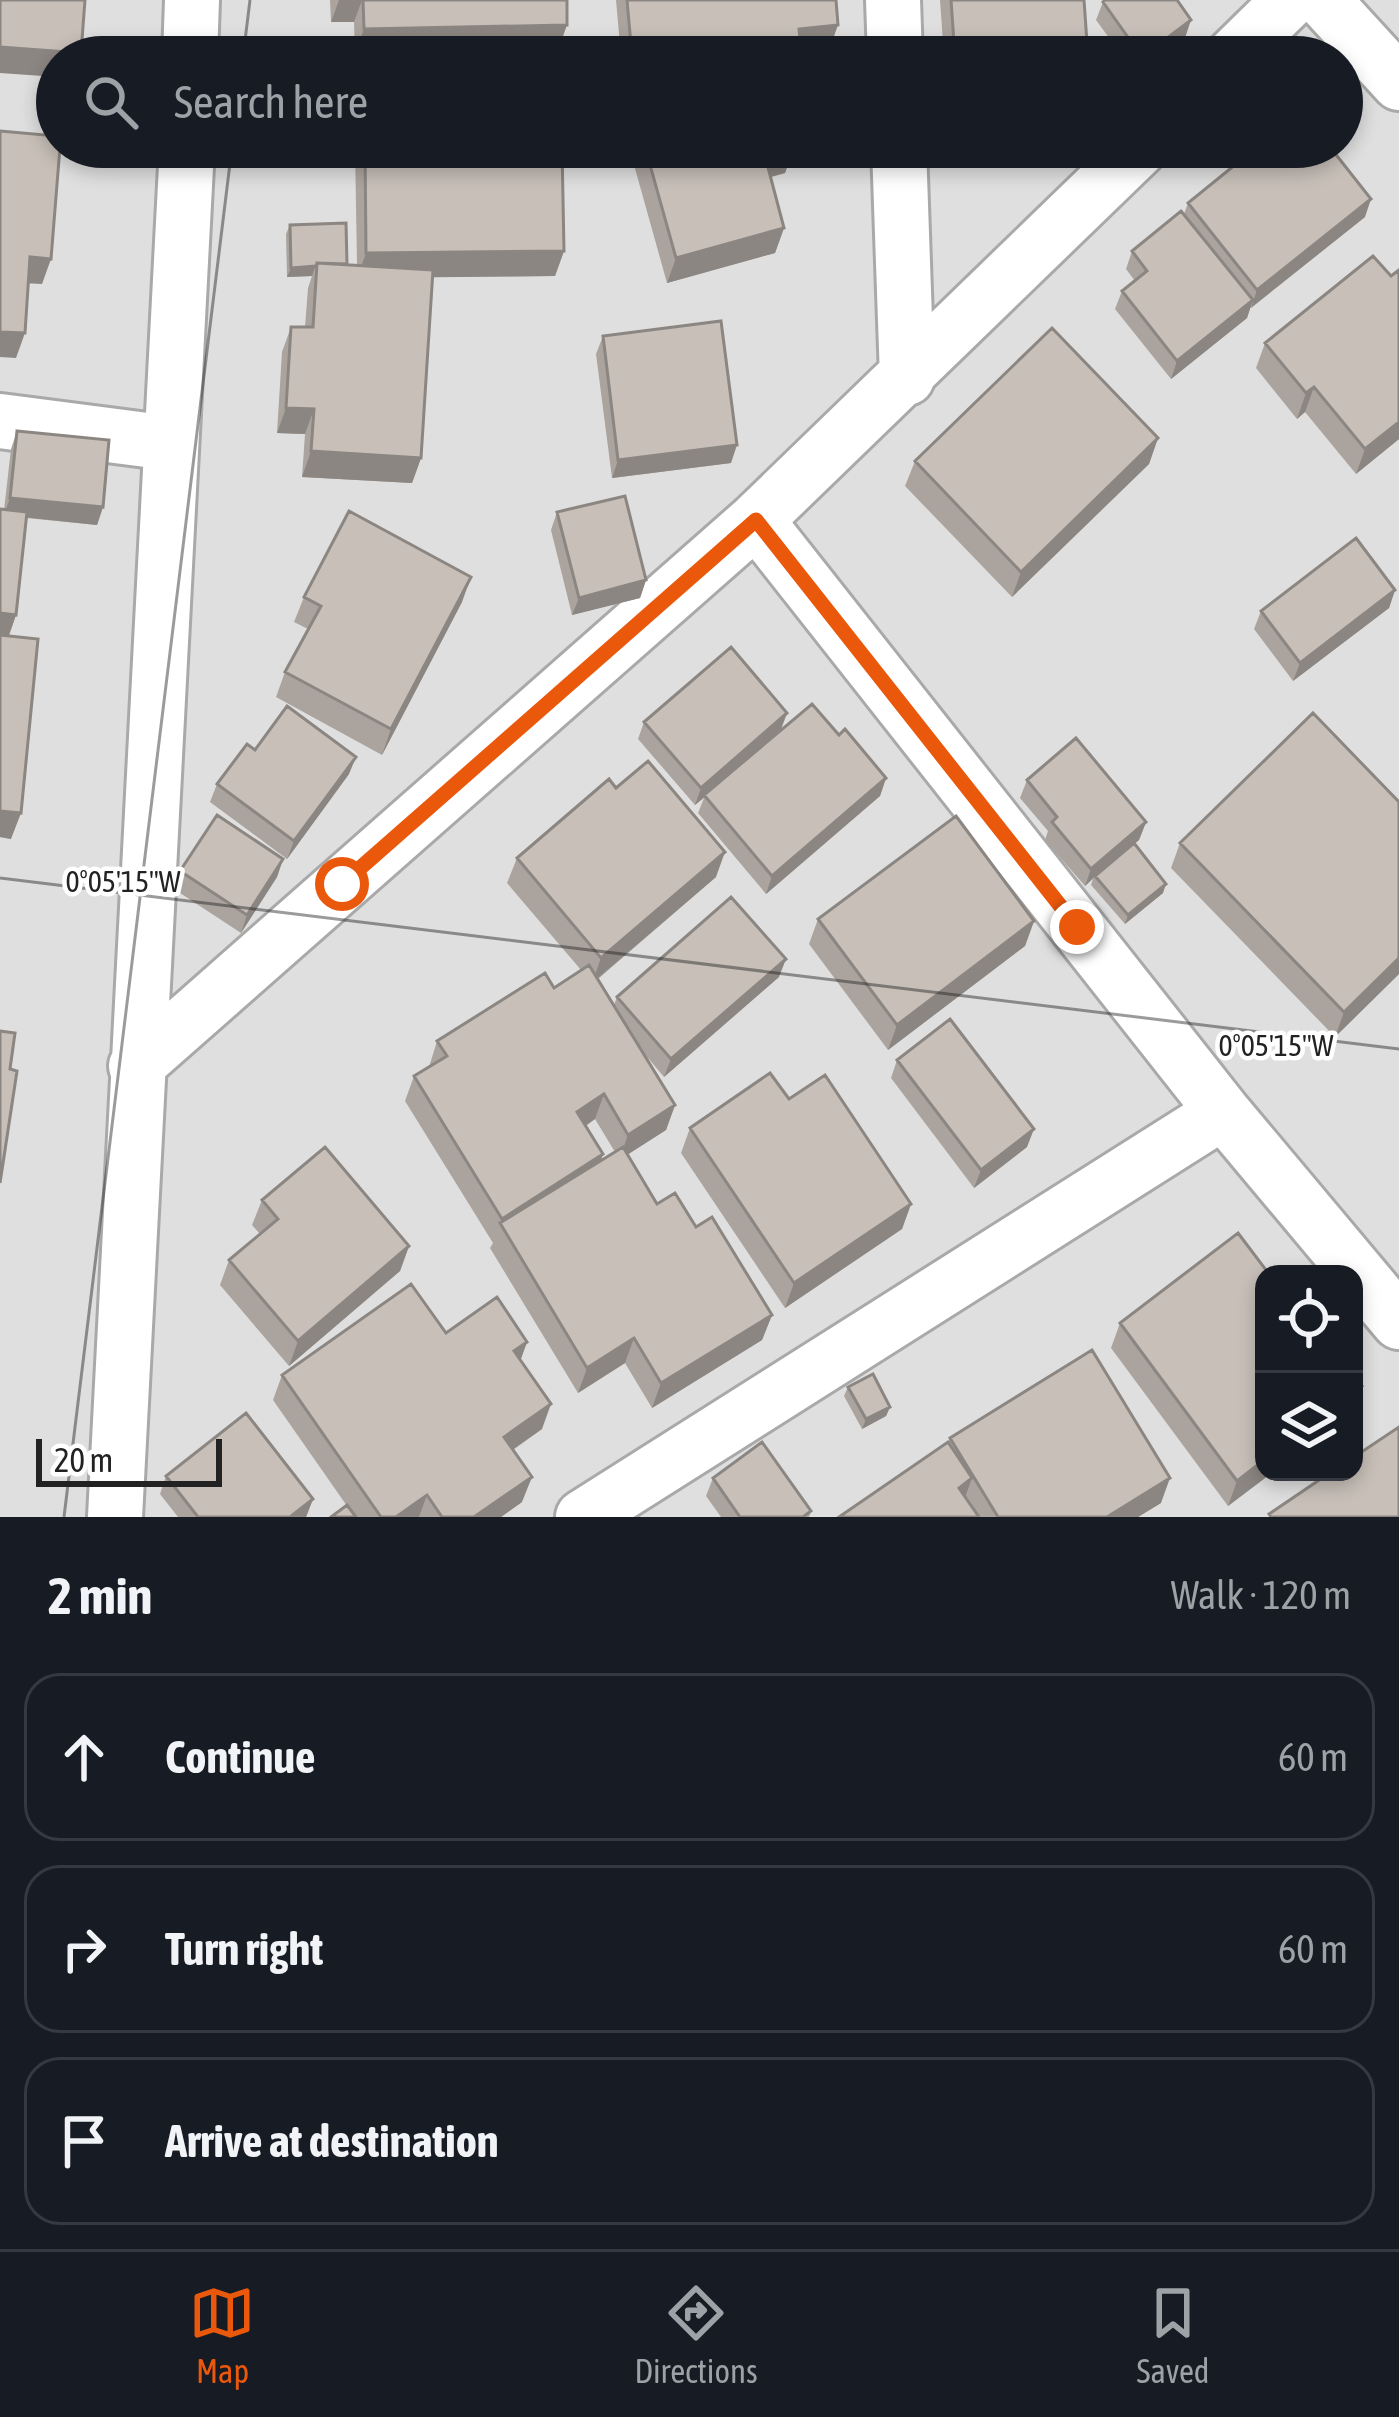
<!DOCTYPE html>
<html lang="en">
<head>
<meta charset="utf-8">
<style>
	:root { --surface:#171b24; --page:#242831; --text:#f1f3f6; --muted:#9ea1a6; --line:#363941; --accent:#ea580c }
	body { margin:0; font-family:"Asap Condensed",sans-serif; background:var(--page); color:var(--text) }
	.controls { position:absolute; right:36px; bottom:36px; display:grid; overflow:hidden; border-radius:24px; box-shadow:0 6px 18px #0003 }
	.controls button { width:108px; height:108px; display:grid; place-items:center; padding:0; border:0; border-bottom:3px solid var(--line); background:var(--surface); color:var(--text); font:60px sans-serif }
	.scale { position:absolute; left:36px; bottom:30px; width:186px; box-sizing:border-box; padding-left:12px; border:6px solid #222; border-top:0; font-size:33px; line-height:42px; white-space:nowrap; color:#222; -webkit-text-stroke:9px #fff; paint-order:stroke }
	.stop { position:absolute; width:36px; height:36px; margin:-27px; border:9px solid #ea580c; border-radius:50%; background:#fff }
	.stop.end { background:#ea580c; border-color:#fff; box-shadow:0 3px 12px #0008 }
	.list { margin:0; padding:0; list-style:none }
	h2 { display:flex; justify-content:space-between; align-items:center; height:156px; margin:0; padding:0 48px; font-size:51px }
	h2 small { font-size:39px; font-weight:400; color:var(--muted) }
	.list li { display:grid; grid-template-columns:78px 1fr auto; gap:36px; align-items:center; box-sizing:border-box; height:168px; margin:0 24px 24px; padding:0 24px; border:3px solid var(--line); border-radius:36px }
	.list b { display:block; font-size:45px; white-space:nowrap }
	.list em { font-size:39px; font-style:normal; color:var(--muted) }
	.icon { flex:none; width:66px; height:66px; fill:none; stroke:currentColor; stroke-width:2; stroke-linecap:round; stroke-linejoin:round }
	.map { position:relative; flex:none; width:1399px; height:1517px; overflow:hidden }
	.search { position:absolute; background:var(--surface); box-shadow:0 6px 18px #0003; left:36px; right:36px; top:36px; height:132px; display:flex; align-items:center; gap:30px; box-sizing:border-box; padding:0 42px; border-radius:66px; color:var(--muted); font-size:45px }
	.sheet { height:732px; background:var(--surface) }
	nav { display:flex; justify-content:space-around; align-items:center; box-sizing:border-box; height:168px; border-top:3px solid var(--line); background:var(--surface); font-size:33px; color:var(--muted) }
	nav a { display:grid; justify-items:center; gap:6px }
	nav .on { color:var(--accent) }
	.map>svg:first-child { display:block }
	.residential { fill:#e0dfdf; fill-rule:evenodd }
	.lines { fill:none; stroke-linecap:round; stroke-linejoin:round }
	.minor-casing { stroke:#a9a9a9; stroke-width:60 }
	.minor { stroke:#fff; stroke-width:54 }
	.wall { fill:#aba49e; fill-rule:evenodd }
	.shaded-wall { fill:#8b8681 }
	.building { fill:#c7bfb8; stroke:#8b8681; stroke-width:3 }
	.route { stroke:#ea580c; stroke-width:15 }
	.ticks { fill:none; stroke:#222; stroke-width:3; stroke-opacity:0.45 }
	.ticks-label { font-size:30px; text-anchor:middle; fill:#222; stroke:#fff; stroke-width:9; stroke-linejoin:round; paint-order:stroke }
</style>
</head>
<body>
<div class="map">
<svg width="1399" height="1517" viewBox="0 0 1399 1517">
	<rect width="100%" height="100%" fill="#f2efe9"/>
	<path class="residential" d="M 0,0 L 1399,0 L 1399,1517 L 0,1517 ZM 57,57 L 1342,57 L 1342,147 L 57,147 ZM 1264,1274 L 1354,1274 L 1354,1472 L 1264,1472 Z"/>
	<g class="lines">
		<g class="minor-casing">
			<path id="minor" d="M 893,0 L 895,57
				M 1323,0 L 1399,83
				M 190,57 L 192,0
				M 1232,57 L 1290,0
				M 899,147 L 907,378
				M 0,421 L 170,443
				M 756,520 L 1223,1112 L 1399,1322
				M 136,1066 L 756,520 L 1141,147
				M 115,1517 L 187,147
				M 583,1517 L 1223,1112"/>
		</g>
		<use href="#minor" class="minor"/>
	</g>
	<path class="wall" d="M 330,0 L 567,0 L 558,50 L 355,54 L 354,22 L 331,22 Z
		M 616,0 L 836,0 L 829,50 L 799,53 L 798,57 L 621,57 Z
		M 940,0 L 1084,0 L 1088,57 L 944,57 Z
		M 1103,2 L 1185,38 L 1160,57 L 1123,57 L 1096,20 Z
		M 355,147 L 562,147 L 564,251 L 555,276 L 432,277 L 421,458 L 412,483 L 302,477 L 305,434 L 277,433 L 282,352 L 291,327 L 305,327 L 308,288 L 312,276 L 287,277 L 286,234 L 290,225 L 347,264 L 357,265 Z
		M 629,147 L 794,147 L 785,173 L 771,177 L 784,228 L 775,253 L 667,283 Z
		M 1188,203 L 1365,217 L 1250,308 L 1247,318 L 1171,379 L 1115,309 L 1122,291 L 1135,281 L 1126,269 L 1132,251 L 1184,214 Z
		M 1391,276 L 1399,439 L 1356,474 L 1305,412 L 1297,419 L 1256,368 L 1265,343 Z
		M 603,336 L 731,463 L 612,478 L 596,354 Z
		M 17,431 L 103,507 L 97,525 L 26,518 L 16,615 L 9,636 L 11,839 L 0,837 L 0,509 L 4,510 L 11,449 Z
		M 1158,438 L 1149,464 L 1012,597 L 905,486 L 915,461 Z
		M 557,512 L 646,580 L 640,598 L 572,615 L 551,530 Z
		M 1395,590 L 1389,608 L 1293,681 L 1254,629 L 1261,611 Z
		M 304,597 L 462,602 L 382,755 L 276,697 L 285,672 L 308,629 L 294,622 Z
		M 787,713 L 781,730 L 839,735 L 886,778 L 880,796 L 766,894 L 698,813 L 704,798 L 695,805 L 638,739 L 644,722 Z
		M 349,774 L 287,859 L 210,802 L 217,784 Z
		M 1027,780 L 1146,822 L 1139,840 L 1134,844 L 1163,893 L 1125,924 L 1091,885 L 1093,879 L 1085,886 L 1045,840 L 1048,831 L 1020,798 Z
		M 1180,843 L 1399,974 L 1335,1037 L 1171,868 Z
		M 517,858 L 716,877 L 598,979 L 614,1005 L 617,997 L 779,977 L 664,1077 L 643,1052 L 675,1105 L 666,1130 L 627,1155 L 657,1204 L 696,1227 L 772,1315 L 762,1340 L 652,1408 L 625,1363 L 578,1393 L 490,1248 L 493,1243 L 405,1101 L 414,1076 L 429,1067 L 437,1041 L 554,988 L 581,970 L 507,883 ZM 595,1119 L 615,1152 L 601,1161 L 603,1154 L 586,1126 Z
		M 283,859 L 277,877 L 241,933 L 174,889 L 180,871 Z
		M 818,919 L 1034,921 L 1025,946 L 888,1050 L 809,944 Z
		M 897,1060 L 1027,1147 L 974,1188 L 891,1078 Z
		M 789,1099 L 911,1204 L 902,1229 L 785,1308 L 681,1153 L 690,1128 Z
		M 262,1200 L 409,1246 L 400,1271 L 289,1366 L 220,1285 L 229,1260 L 260,1234 L 252,1225 Z
		M 1120,1323 L 1264,1472 L 1273,1472 L 1228,1506 L 1111,1348 Z
		M 446,1333 L 527,1342 L 520,1361 L 542,1429 L 513,1450 L 522,1502 L 501,1517 L 331,1517 L 347,1506 L 273,1400 L 282,1375 Z
		M 848,1387 L 890,1407 L 886,1416 L 862,1429 L 844,1396 Z
		M 950,1438 L 1161,1503 L 1138,1517 L 839,1517 L 948,1442 Z
		M 166,1476 L 313,1499 L 306,1517 L 178,1517 L 160,1494 Z
		M 713,1478 L 811,1511 L 809,1517 L 721,1517 L 706,1496 Z"/>
	<path class="shaded-wall" d="M 339,0 L 362,0 L 354,22 L 331,22 Z
		M 1191,20 L 1185,38 L 1160,57 L 1142,57 Z
		M 567,25 L 558,50 L 355,54 L 364,29 Z
		M 838,25 L 829,50 L 799,53 L 798,57 L 696,57 L 799,29 Z
		M 668,42 L 663,57 L 627,57 L 631,45 Z
		M 0,47 L 81,53 L 80,57 L 57,57 L 57,77 L 0,73 Z
		M 241,147 L 352,147 L 347,159 L 236,161 Z
		M 794,148 L 785,173 L 756,181 L 765,156 Z
		M 1371,199 L 1365,217 L 1251,308 L 1257,290 Z
		M 784,228 L 775,253 L 667,283 L 676,258 Z
		M 564,251 L 555,276 L 357,278 L 366,253 Z
		M 30,257 L 51,259 L 42,284 L 21,283 Z
		M 315,267 L 312,276 L 287,277 L 291,268 Z
		M 1253,300 L 1247,318 L 1171,379 L 1177,361 Z
		M 0,332 L 25,333 L 16,358 L 0,357 Z
		M 1314,387 L 1305,412 L 1297,419 L 1306,393 Z
		M 286,408 L 314,409 L 305,434 L 277,433 Z
		M 1399,422 L 1399,439 L 1356,474 L 1365,449 Z
		M 1158,438 L 1149,464 L 1012,597 L 1021,572 Z
		M 737,445 L 731,463 L 612,478 L 618,460 Z
		M 311,451 L 421,458 L 412,483 L 302,477 Z
		M 10,498 L 103,507 L 97,525 L 4,515 Z
		M 471,577 L 462,602 L 382,755 L 391,729 Z
		M 646,580 L 640,598 L 572,615 L 579,598 Z
		M 1395,590 L 1389,608 L 1293,681 L 1300,663 Z
		M 0,613 L 16,615 L 7,640 L 0,639 Z
		M 787,713 L 780,731 L 695,805 L 701,788 Z
		M 356,757 L 349,774 L 287,859 L 294,841 Z
		M 886,778 L 880,796 L 766,894 L 772,876 Z
		M 0,811 L 21,813 L 11,839 L 0,837 Z
		M 1146,822 L 1139,840 L 1096,877 L 1095,876 L 1085,886 L 1091,869 Z
		M 725,852 L 716,877 L 592,983 L 601,958 Z
		M 283,859 L 277,877 L 241,933 L 247,915 Z
		M 1166,884 L 1163,893 L 1125,924 L 1128,915 Z
		M 1034,921 L 1025,946 L 888,1050 L 897,1025 Z
		M 1399,958 L 1399,974 L 1335,1037 L 1344,1012 Z
		M 786,959 L 779,977 L 664,1077 L 671,1059 Z
		M 604,1094 L 595,1119 L 568,1137 L 577,1112 Z
		M 675,1105 L 666,1130 L 619,1160 L 628,1135 Z
		M 1034,1129 L 1027,1147 L 974,1188 L 981,1170 Z
		M 603,1154 L 594,1179 L 500,1224 L 502,1219 Z
		M 911,1204 L 902,1229 L 785,1308 L 794,1283 Z
		M 409,1246 L 400,1271 L 289,1366 L 298,1341 Z
		M 772,1315 L 762,1340 L 652,1408 L 661,1383 Z
		M 634,1338 L 625,1363 L 578,1393 L 587,1368 Z
		M 527,1342 L 518,1367 L 514,1351 Z
		M 1362,1386 L 1354,1409 L 1354,1392 Z
		M 551,1404 L 542,1429 L 495,1462 L 504,1437 Z
		M 890,1407 L 886,1416 L 862,1429 L 866,1419 Z
		M 1264,1460 L 1264,1472 L 1273,1472 L 1228,1506 L 1237,1481 Z
		M 532,1477 L 522,1502 L 501,1517 L 474,1517 Z
		M 972,1478 L 963,1503 L 959,1488 Z
		M 1170,1478 L 1161,1503 L 1138,1517 L 1107,1517 Z
		M 427,1495 L 419,1517 L 396,1517 Z
		M 313,1499 L 306,1517 L 290,1517 Z"/>
	<path class="building" d="M 0,0 L 85,0 L 81,53 L 0,47 Z
		M 363,0 L 567,0 L 567,25 L 364,29 Z
		M 627,0 L 836,0 L 838,25 L 799,29 L 801,48 L 696,57 L 669,57 L 668,42 L 631,45 Z
		M 951,0 L 1084,0 L 1088,57 L 955,57 Z
		M 1105,0 L 1177,0 L 1191,20 L 1142,57 L 1103,2 Z
		M 0,131 L 57,136 L 57,147 L 60,147 L 51,259 L 30,257 L 25,333 L 0,332 Z
		M 365,147 L 562,147 L 564,251 L 366,253 Z
		M 645,147 L 794,147 L 765,156 L 784,228 L 676,258 Z
		M 1257,147 L 1330,147 L 1371,199 L 1257,290 L 1188,203 Z
		M 1181,211 L 1253,300 L 1177,361 L 1122,291 L 1147,271 L 1132,251 Z
		M 346,223 L 347,264 L 317,263 L 316,266 L 291,268 L 290,225 Z
		M 1373,256 L 1391,276 L 1399,270 L 1399,422 L 1365,449 L 1314,387 L 1306,393 L 1265,343 Z
		M 317,263 L 433,270 L 421,458 L 311,451 L 314,409 L 286,408 L 291,327 L 313,327 Z
		M 721,321 L 737,445 L 618,460 L 603,336 Z
		M 1052,328 L 1158,438 L 1021,572 L 915,461 Z
		M 17,431 L 109,440 L 103,507 L 10,498 Z
		M 625,496 L 646,580 L 579,598 L 557,512 Z
		M 0,509 L 27,512 L 16,615 L 0,613 Z
		M 349,511 L 471,577 L 391,729 L 285,672 L 321,606 L 304,597 Z
		M 1356,538 L 1395,590 L 1300,663 L 1261,611 Z
		M 0,635 L 38,639 L 21,813 L 0,811 Z
		M 731,647 L 787,713 L 701,788 L 644,722 Z
		M 812,704 L 839,735 L 845,729 L 886,778 L 772,876 L 704,795 Z
		M 287,706 L 356,757 L 294,841 L 217,784 L 247,744 L 255,750 Z
		M 1313,713 L 1399,802 L 1399,958 L 1344,1012 L 1180,843 Z
		M 1076,738 L 1146,822 L 1091,869 L 1052,822 L 1057,817 L 1027,780 Z
		M 648,761 L 725,852 L 601,958 L 517,858 L 609,779 L 616,788 Z
		M 217,815 L 283,859 L 247,915 L 180,871 Z
		M 956,816 L 1034,921 L 897,1025 L 818,919 Z
		M 1134,843 L 1166,884 L 1128,915 L 1095,876 Z
		M 731,897 L 786,959 L 671,1059 L 617,997 Z
		M 589,965 L 675,1105 L 628,1135 L 604,1094 L 577,1112 L 603,1154 L 502,1219 L 414,1076 L 447,1056 L 437,1041 L 545,973 L 554,988 Z
		M 950,1019 L 1034,1129 L 981,1170 L 897,1060 Z
		M 0,1031 L 15,1033 L 10,1069 L 17,1071 L 0,1183 Z
		M 770,1073 L 789,1099 L 825,1075 L 911,1204 L 794,1283 L 690,1128 Z
		M 325,1147 L 409,1246 L 298,1341 L 229,1260 L 278,1219 L 262,1200 Z
		M 623,1147 L 657,1204 L 675,1193 L 696,1227 L 712,1217 L 772,1315 L 661,1383 L 634,1338 L 587,1368 L 500,1223 Z
		M 1238,1233 L 1269,1274 L 1264,1274 L 1264,1460 L 1237,1481 L 1120,1323 Z
		M 411,1284 L 446,1333 L 497,1297 L 527,1342 L 514,1351 L 551,1404 L 504,1437 L 532,1477 L 474,1517 L 442,1517 L 427,1495 L 396,1517 L 381,1517 L 282,1375 Z
		M 1092,1350 L 1170,1478 L 1107,1517 L 998,1517 L 950,1438 Z
		M 873,1374 L 890,1407 L 866,1419 L 848,1387 Z
		M 1354,1375 L 1362,1386 L 1354,1392 Z
		M 246,1413 L 313,1499 L 290,1517 L 198,1517 L 166,1476 Z
		M 1399,1427 L 1399,1517 L 1271,1517 L 1269,1514 L 1331,1472 L 1354,1472 L 1354,1457 Z
		M 762,1442 L 811,1511 L 803,1517 L 740,1517 L 713,1478 Z
		M 948,1442 L 972,1478 L 959,1488 L 979,1517 L 839,1517 Z
		M 347,1505 L 356,1517 L 331,1517 Z"/>
	<g class="lines">
		<path class="route" d="M 342,884 L 756,520 L 1077,927"/>
	</g>
	<path class="ticks" d="M 243,57 L 250,0M 0,878 L 1399,1049M 64,1517 L 232,147"/>
	<g class="ticks-label">
		<text x="123" y="892">0°05'15"W</text>
		<text x="1276" y="1056">0°05'15"W</text>
	</g>
</svg>
<div class="controls">
<button><svg class="icon" aria-label="locate" viewBox="0 0 24 24"><circle cx="12" cy="12" r="6"/><path d="M12 2v4M12 18v4M2 12h4M18 12h4"/></svg></button>
<button><svg class="icon" aria-label="layers" viewBox="0 0 24 24"><path d="M12 4l9 5-9 5-9-5zM3 14l9 5 9-5"/></svg></button>
</div>
<div class="scale">20 m</div>
<div class="stop" style="left:342px;top:884px"></div>
<div class="stop end" style="left:1077px;top:927px"></div>
<div class="search"><svg class="icon" aria-label="search" viewBox="0 0 24 24"><circle cx="10" cy="10" r="6"/><path d="M15 15l6 6"/></svg>Search here</div>
</div>
<section class="sheet">
<h2>2 min<small>Walk · 120 m</small></h2>
<ul class="list">
<li><svg class="icon" aria-label="ahead" viewBox="0 0 24 24"><path d="M12 20V5M6 11l6-6 6 6"/></svg><div><b>Continue</b></div><em>60 m</em></li>
<li><svg class="icon" aria-label="right" viewBox="0 0 24 24"><path d="M7 20v-9h11M14 6l5 5-5 5"/></svg><div><b>Turn right</b></div><em>60 m</em></li>
<li><svg class="icon" aria-label="arrive" viewBox="0 0 24 24"><path d="M6 21V4h12l-3 4 3 4H6"/></svg><div><b>Arrive at destination</b></div></li>
</ul>
</section>
<nav>
<a class="on"><svg class="icon" aria-label="map" viewBox="0 0 24 24"><path d="M3 6l6-2 6 2 6-2v14l-6 2-6-2-6 2zM9 4v14M15 6v14"/></svg>Map</a>
<a><svg class="icon" aria-label="directions" viewBox="0 0 24 24"><path d="M12 3l9 9-9 9-9-9zM9 14v-3h6M13 9l2 2-2 2"/></svg>Directions</a>
<a><svg class="icon" aria-label="saved" viewBox="0 0 24 24"><path d="M7 4h10v16l-5-4-5 4z"/></svg>Saved</a>
</nav>
</body>
</html>
